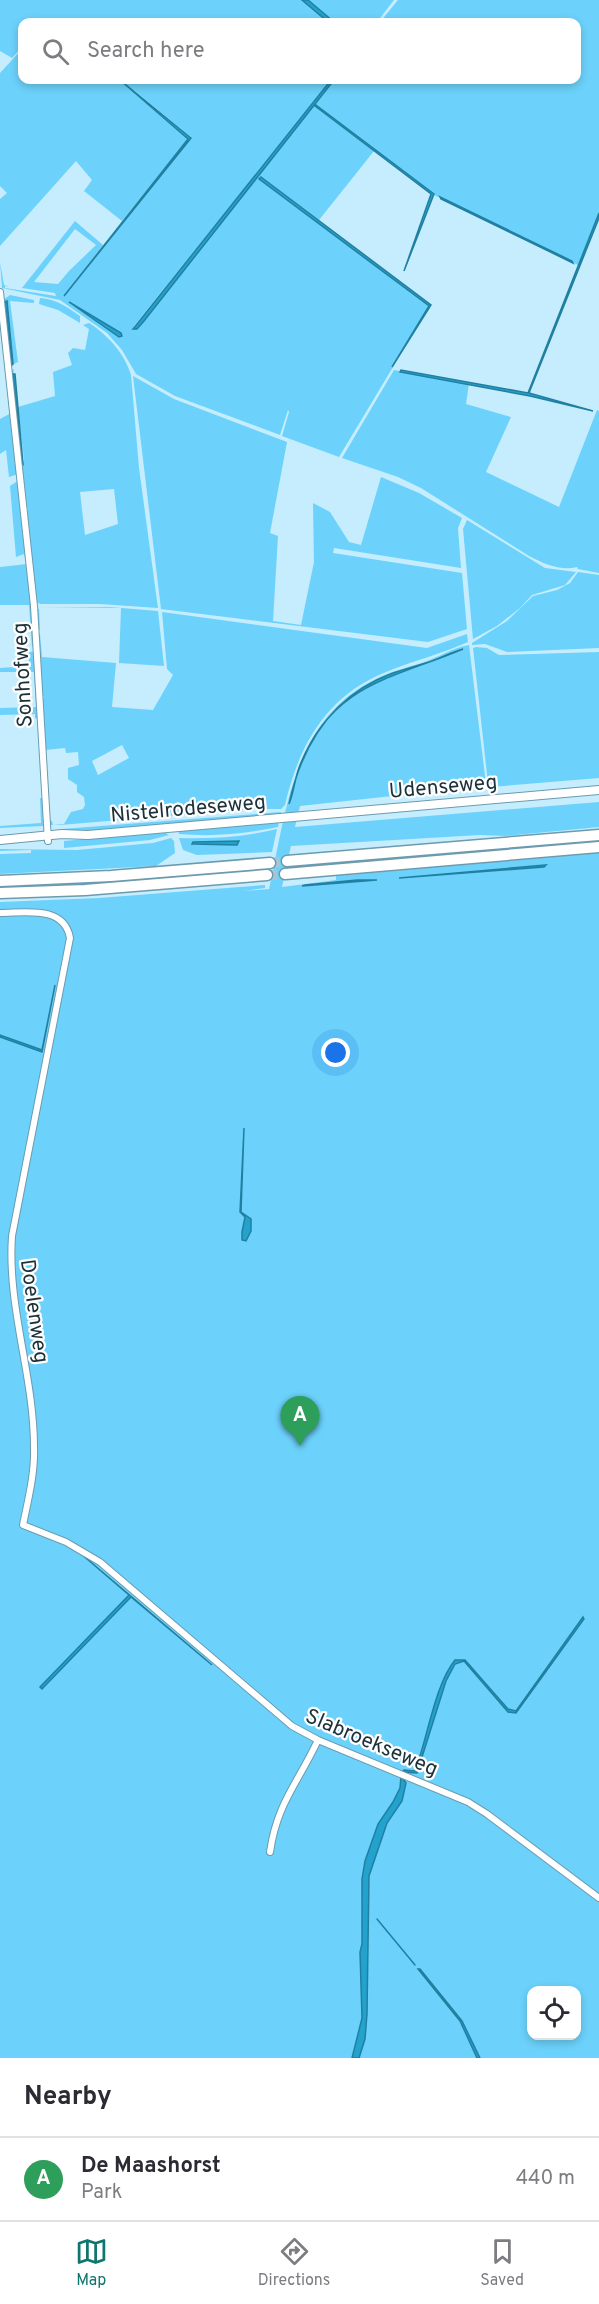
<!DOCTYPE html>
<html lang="en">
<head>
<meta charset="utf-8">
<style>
	:root { --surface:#fff; --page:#f2f2f3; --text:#2b2b33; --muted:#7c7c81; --line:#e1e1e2; --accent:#0f766e }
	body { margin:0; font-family:Overpass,sans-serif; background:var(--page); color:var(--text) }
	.controls { position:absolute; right:18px; bottom:18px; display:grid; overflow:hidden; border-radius:12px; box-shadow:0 3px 9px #0003 }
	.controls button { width:54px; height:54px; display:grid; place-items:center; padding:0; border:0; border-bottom:2px solid var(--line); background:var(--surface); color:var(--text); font:30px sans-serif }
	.you { position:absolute; left:336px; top:1053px; width:21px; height:21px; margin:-15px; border:4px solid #fff; border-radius:50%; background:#1a73e8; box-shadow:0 0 0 9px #1a73e833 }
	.badge { display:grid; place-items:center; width:39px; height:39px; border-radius:50%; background:var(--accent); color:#fff; font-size:20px; font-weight:700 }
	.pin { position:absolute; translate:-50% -50px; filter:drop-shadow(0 2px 3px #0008) }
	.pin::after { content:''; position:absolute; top:32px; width:21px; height:18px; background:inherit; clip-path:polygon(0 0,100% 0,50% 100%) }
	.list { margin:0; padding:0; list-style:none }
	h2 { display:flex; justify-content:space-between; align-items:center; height:78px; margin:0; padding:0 24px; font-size:26px }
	h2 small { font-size:20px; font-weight:400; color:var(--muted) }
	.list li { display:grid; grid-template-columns:39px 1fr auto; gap:18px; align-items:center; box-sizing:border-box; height:84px; padding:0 24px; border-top:2px solid var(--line) }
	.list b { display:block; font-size:22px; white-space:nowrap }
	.list p { margin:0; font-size:20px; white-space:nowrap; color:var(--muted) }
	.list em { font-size:20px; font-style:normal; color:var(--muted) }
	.icon { flex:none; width:33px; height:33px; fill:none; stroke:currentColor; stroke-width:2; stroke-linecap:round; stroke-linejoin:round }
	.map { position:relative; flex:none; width:599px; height:2058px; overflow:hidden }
	.search { position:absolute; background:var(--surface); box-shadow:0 3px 9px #0003; left:18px; right:18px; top:18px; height:66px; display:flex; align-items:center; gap:15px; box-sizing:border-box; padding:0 21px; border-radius:12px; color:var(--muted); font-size:22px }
	.sheet { height:162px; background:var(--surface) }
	nav { display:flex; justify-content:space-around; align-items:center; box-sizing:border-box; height:84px; border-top:2px solid var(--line); background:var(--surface); font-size:16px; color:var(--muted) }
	nav a { display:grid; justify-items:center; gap:3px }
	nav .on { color:var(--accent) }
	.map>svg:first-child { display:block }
	.green { fill:#6cd2fb; fill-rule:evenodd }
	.water { fill:#23a2cd; stroke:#2180a1; stroke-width:1.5 }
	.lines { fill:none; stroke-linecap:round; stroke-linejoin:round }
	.stream { stroke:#2180a1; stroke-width:1.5 }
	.highway-tunnel { stroke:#a3c7d7; stroke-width:10; stroke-dasharray:10 5; stroke-linecap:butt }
	.street-casing { stroke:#6b9baf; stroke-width:8 }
	.secondary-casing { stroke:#6b9baf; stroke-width:10 }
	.highway-casing { stroke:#6b9baf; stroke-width:13 }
	.street { stroke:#fff; stroke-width:6 }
	.secondary { stroke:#fff; stroke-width:8 }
	.highway { stroke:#fff; stroke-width:10 }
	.labels { text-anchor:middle; stroke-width:4.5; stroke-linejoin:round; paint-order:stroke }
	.street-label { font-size:21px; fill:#1d3139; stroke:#fff }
</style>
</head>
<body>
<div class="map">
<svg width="599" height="2058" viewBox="0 0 599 2058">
	<rect width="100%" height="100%" fill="#c5edfe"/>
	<path class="green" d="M 0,0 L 302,0 L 328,22 L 47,22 L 48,20 L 45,22 L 22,22 L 22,47 L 12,58 L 0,51 Z
		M 308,0 L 394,0 L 377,22 L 334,22 Z
		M 398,0 L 599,0 L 599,213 L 578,265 L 434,195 L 316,105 L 315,106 L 374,151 L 319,220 L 263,178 L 260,180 L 429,307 L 339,457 L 282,436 L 289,412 L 288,410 L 280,435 L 175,396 L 136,374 L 122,350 L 107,333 L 60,300 L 2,288 L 0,262 L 4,285 L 10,287 L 5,286 L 5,288 L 56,296 L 55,293 L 22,288 L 75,221 L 103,245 L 64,296 L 191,137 L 129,86 L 188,139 L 122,221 L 84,191 L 92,180 L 76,161 L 0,246 L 0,199 L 7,193 L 0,186 L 0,73 L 22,49 L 22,80 L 331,80 L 134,326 L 133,329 L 137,329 L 334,80 L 576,80 L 576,22 L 380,22 ZM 75,229 L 96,245 L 69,271 L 58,284 L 34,282 Z
		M 10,295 L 34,300 L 34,303 L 10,301 L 18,362 L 10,366 L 3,300 Z
		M 40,298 C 56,299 67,307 80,316 L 80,323 L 58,310 L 39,304 Z
		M 89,323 C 108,335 125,354 131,375 L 139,468 L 158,608 L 100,604 L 40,604 L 36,601 L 27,513 L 28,508 L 25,506 L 11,371 L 14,369 L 13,376 L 22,464 L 24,460 L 18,407 L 55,396 L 53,372 L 72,365 L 68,353 L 73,348 L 85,350 L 89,329 L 83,325 ZM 114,489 L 118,524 L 85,535 L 80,492 Z
		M 394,370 L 469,383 L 466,404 L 511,417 L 486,472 L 559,507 L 597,410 L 599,411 L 599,573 L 578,569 L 577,567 C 561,571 544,564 529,556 L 421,488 L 398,477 L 342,458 Z
		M 133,376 L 174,399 L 287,442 L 270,533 L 278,536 L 273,621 L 301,625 L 314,562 L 313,503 L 330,512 L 349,542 L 361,545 L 381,477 L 419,493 L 462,518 L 458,528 L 461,568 L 334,548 L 333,553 L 462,573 L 467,629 L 428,642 L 161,609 Z
		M 11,413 L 18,474 L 9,477 L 6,450 L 0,454 L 0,419 Z
		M 16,482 L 19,483 L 25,558 L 24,554 L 16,557 L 10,486 Z
		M 467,520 L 545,568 L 576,572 L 565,585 L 532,595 L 520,608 L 497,626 L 473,639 L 463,529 Z
		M 27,564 L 34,646 L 32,647 L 29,605 L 0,605 L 0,567 Z
		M 578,572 L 599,575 L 599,648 L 507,652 L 485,644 L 472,645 L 472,643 L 507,621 L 533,596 L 557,590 L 570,583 Z
		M 40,607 L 109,607 L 158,611 L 164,666 L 119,663 L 121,608 L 41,607 L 39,608 L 40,630 L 38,628 L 37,611 Z
		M 162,612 L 427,648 L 467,634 L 468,642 C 441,654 413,661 386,672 C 326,696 299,745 285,805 L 281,809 L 253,809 L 60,825 L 49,825 L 49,821 L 52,821 L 53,825 L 64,824 L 71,812 L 83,809 L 85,805 L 84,797 L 77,792 L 77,785 L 68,779 L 68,768 L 79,765 L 78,752 L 66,753 L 65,748 L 45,750 L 42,700 L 44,696 L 42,695 L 38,636 L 40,634 L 42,657 L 116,663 L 112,707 L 153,710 L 173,675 L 167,669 ZM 122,745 L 129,758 L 98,775 L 92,761 Z
		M 469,645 L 486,784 L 482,785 L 482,788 L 420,793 L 300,806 L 295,827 L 599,802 L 599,827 L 506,836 L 480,835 L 291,846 L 282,887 L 336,880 L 336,876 L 599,853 L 599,2058 L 0,2058 L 0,902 L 99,898 L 265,885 L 265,888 L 243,891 L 269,889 C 287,808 293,718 378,678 C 392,671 408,667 422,663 C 437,658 454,647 469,645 ZM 532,1990 L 576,1990 L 576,2036 L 532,2036 Z
		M 476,647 L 487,648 L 499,655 L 599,652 L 599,778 L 491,787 L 488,783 L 473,648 Z
		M 15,651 L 35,652 L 39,719 L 35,718 L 35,714 L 0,715 L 0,708 L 36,707 L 34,672 L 0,672 L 0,668 L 29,666 L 29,657 L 16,657 Z
		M 40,798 L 43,798 L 43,826 L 0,828 L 0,826 L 41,823 Z
		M 281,812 L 280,815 L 63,833 L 62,829 Z
		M 279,821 L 278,827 C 245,834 212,837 179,834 L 178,830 Z
		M 277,829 L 272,852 L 197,855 L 183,850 L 179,838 C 211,839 245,837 277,829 ZM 201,841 L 238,841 L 239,842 L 236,845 L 192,845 Z
		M 164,832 L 169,835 L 150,840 L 64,848 L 64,841 Z
		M 171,838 L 174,841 L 175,853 L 156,866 L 0,874 L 0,854 L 31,853 L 31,850 L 0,851 L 0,849 L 77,850 L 153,843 Z"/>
	<path class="water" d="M 302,0 L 308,0 L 334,22 L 328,22 Z
		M 120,80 L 191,138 L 64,296 L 188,139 Z
		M 331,80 L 334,80 L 144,321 L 137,329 L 133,329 Z
		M 316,105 L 434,194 L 404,271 L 431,194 L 315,106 Z
		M 261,177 L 431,305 L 392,367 L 429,306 L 259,179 Z
		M 440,197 L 572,261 L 573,263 L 441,199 Z
		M 599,213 L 599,218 L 529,393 L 593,411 L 530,396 L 400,372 L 401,370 L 528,393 Z
		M 7,301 L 13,364 L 12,365 L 5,302 Z
		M 69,302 L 121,333 L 122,336 L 119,337 Z
		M 13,374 L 15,374 L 23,464 L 22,463 Z
		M 463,649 C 392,679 333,683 300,765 C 295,777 294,792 289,804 C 302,744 333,695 393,673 C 405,669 417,666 429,662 C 440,658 452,652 463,649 Z
		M 239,841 L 237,845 L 192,844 L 193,842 Z
		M 546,865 L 544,867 L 399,878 Z
		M 357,880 L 377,880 L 302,886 L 305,885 Z
		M 55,985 L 42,1052 L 0,1037 L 0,1035 L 42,1050 Z
		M 244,1128 L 241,1212 L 251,1219 L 251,1231 L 246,1241 L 242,1240 L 242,1232 L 245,1217 L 240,1212 Z
		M 80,1553 L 212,1665 L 131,1597 L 42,1689 L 40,1687 L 129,1595 Z
		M 583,1617 L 584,1619 L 516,1713 L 508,1712 L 464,1661 L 455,1664 L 446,1681 L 417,1773 L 402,1772 L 404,1770 L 415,1771 C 427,1740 435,1684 455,1660 L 465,1660 L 508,1709 L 516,1711 Z
		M 401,1776 L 406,1783 L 402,1801 L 387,1823 L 369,1876 L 367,2014 L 365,2039 L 359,2058 L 352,2058 L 362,2018 L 360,1952 L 362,1944 L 362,1879 L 365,1861 L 378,1824 L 393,1802 L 400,1788 Z
		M 418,1969 L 420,1969 L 462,2021 L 480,2058 L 477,2058 L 460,2021 Z"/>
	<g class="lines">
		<path class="stream" d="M 377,1919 L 415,1965"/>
		<path class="highway-tunnel" d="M 270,863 L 287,861
			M 267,875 L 285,874"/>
		<g class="street-casing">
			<path id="street" d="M 0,292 L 34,606 L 48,841
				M 0,913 C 25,913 64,905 70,938 L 12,1236 C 7,1307 34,1376 34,1447 C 35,1473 28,1500 23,1525 L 66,1542 L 100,1562 L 292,1726 L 318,1740 L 468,1802 L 487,1814 L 599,1898
				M 270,1852 C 277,1803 298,1783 318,1740"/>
		</g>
		<g class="secondary-casing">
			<path id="secondary" d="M 0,840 L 62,834 L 88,835 L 599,790"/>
		</g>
		<g class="highway-casing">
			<path id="highway" d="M 287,861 L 599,835
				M 285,874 L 599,847
				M 0,881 L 111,876 L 270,863
				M 0,893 L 85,890 L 267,875"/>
		</g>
		<use href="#street" class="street"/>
		<use href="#secondary" class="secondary"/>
		<use href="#highway" class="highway"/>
	</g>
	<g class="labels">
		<g class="street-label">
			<text transform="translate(22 675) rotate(-93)" y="7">Sonhofweg</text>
			<text transform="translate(443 786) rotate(-5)" y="7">Udenseweg</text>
			<text transform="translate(188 808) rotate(-5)" y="7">Nistelrodeseweg</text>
			<text transform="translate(35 1311) rotate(82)" y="7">Doelenweg</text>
			<text transform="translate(372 1742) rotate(23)" y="7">Slabroekseweg</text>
		</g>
	</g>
</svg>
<div class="controls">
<button><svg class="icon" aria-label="locate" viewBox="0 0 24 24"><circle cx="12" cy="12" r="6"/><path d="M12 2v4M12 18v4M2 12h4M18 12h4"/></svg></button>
</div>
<div class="you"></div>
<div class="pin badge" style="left:300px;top:1446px;background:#2e9e5b">A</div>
<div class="search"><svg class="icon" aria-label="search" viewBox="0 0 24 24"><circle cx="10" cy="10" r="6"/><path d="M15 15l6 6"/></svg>Search here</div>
</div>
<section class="sheet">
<h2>Nearby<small></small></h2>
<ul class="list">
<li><span class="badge" style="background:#2e9e5b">A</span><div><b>De Maashorst</b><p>Park</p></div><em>440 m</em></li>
</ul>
</section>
<nav>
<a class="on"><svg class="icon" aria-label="map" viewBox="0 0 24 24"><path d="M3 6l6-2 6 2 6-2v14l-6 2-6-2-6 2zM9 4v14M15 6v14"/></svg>Map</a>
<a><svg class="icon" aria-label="directions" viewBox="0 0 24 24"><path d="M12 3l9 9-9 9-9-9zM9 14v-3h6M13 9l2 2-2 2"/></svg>Directions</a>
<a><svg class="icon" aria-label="saved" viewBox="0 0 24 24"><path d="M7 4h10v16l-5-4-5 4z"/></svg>Saved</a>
</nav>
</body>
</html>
